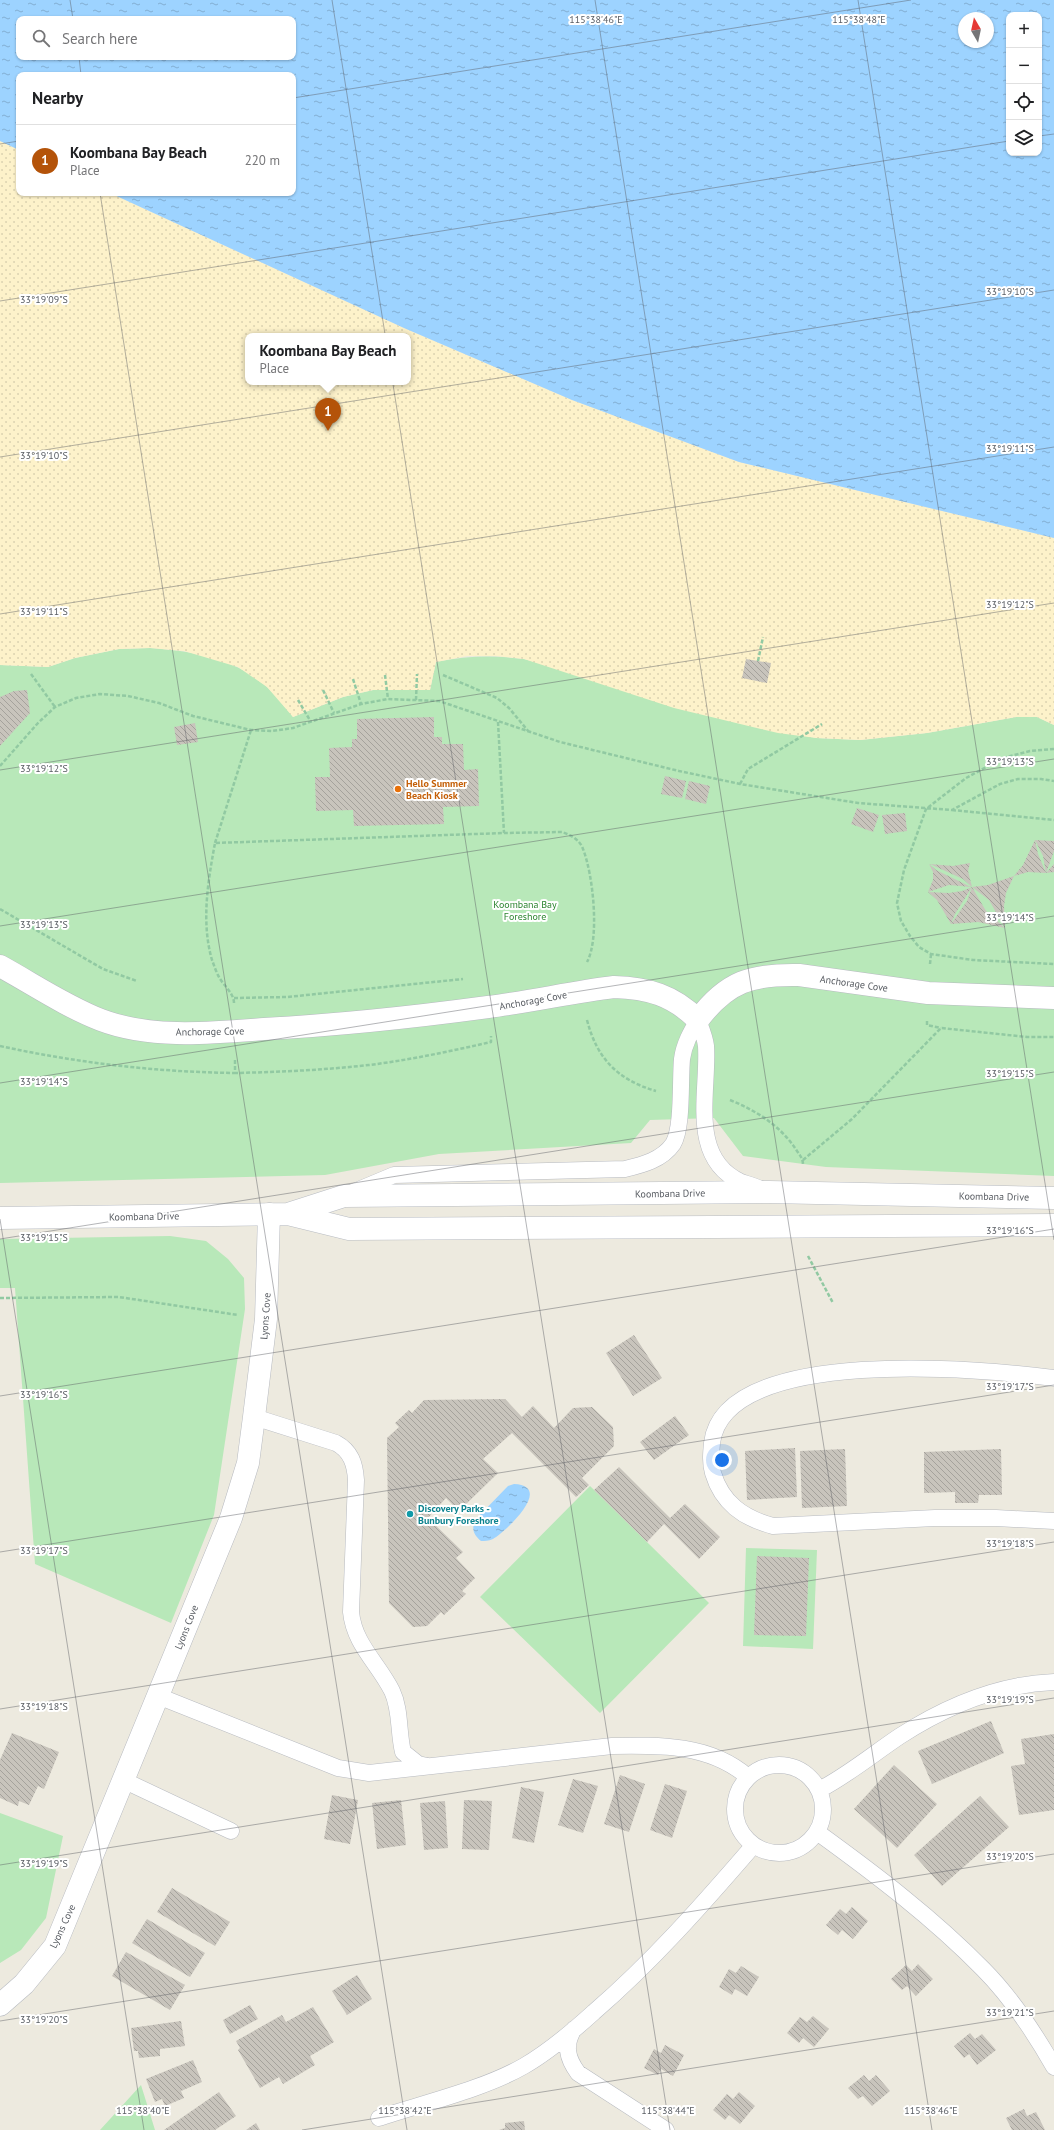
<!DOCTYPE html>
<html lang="en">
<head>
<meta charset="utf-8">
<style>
	:root { --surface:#fff; --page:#f2f2f2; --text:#202124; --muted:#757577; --line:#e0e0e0; --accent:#b45309 }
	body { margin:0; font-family:"PT Sans",sans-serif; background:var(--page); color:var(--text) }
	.controls { position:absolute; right:12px; top:12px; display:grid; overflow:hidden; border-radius:8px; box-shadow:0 1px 3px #0004 }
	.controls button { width:36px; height:36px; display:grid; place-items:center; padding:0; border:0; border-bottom:1px solid var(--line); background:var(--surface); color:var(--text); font:20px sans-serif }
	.compass { position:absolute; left:958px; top:12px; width:36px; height:36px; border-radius:50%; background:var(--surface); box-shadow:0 1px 3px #0004; rotate:351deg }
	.you { position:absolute; left:722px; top:1460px; width:14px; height:14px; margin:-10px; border:3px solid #fff; border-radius:50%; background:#1a73e8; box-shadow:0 0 0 6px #1a73e833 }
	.badge { display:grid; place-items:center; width:26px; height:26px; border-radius:50%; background:var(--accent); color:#fff; font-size:13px; font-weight:700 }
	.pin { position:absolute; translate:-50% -33px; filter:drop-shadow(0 1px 2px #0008) }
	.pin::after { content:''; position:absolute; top:21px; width:14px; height:12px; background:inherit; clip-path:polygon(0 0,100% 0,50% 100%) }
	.popup { position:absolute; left:245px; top:333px; width:166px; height:52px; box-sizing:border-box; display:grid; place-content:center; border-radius:8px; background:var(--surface); filter:drop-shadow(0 1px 3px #0005); font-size:13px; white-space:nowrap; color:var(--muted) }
	.popup b { font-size:15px; color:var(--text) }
	.popup::after { content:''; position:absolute; left:50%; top:100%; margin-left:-8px; border:8px solid transparent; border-top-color:var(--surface) }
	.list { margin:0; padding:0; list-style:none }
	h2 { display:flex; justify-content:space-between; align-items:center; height:52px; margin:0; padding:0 16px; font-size:17px }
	h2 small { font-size:13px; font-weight:400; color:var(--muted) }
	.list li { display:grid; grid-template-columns:26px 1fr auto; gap:12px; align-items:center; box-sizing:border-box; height:72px; padding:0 16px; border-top:1px solid var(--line) }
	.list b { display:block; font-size:15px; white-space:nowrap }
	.list p { margin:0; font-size:13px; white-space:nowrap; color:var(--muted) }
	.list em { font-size:13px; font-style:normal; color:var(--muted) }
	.icon { flex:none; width:22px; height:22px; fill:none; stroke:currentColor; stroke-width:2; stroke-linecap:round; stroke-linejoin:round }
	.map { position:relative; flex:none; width:1054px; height:2130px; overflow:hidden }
	.search { position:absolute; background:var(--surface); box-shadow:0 1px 3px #0004; left:16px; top:16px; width:280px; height:44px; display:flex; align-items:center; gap:10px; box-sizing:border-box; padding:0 14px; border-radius:8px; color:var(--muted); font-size:15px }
	.panel { position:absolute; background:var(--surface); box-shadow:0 1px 3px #0004; left:16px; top:72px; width:280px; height:124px; border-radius:8px }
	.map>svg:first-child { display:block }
	.green { fill:#b8e8b9 }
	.sand { fill:url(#sand-dots); fill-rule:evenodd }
	.water { fill:url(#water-ripples); fill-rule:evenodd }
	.building { fill:url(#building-back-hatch) }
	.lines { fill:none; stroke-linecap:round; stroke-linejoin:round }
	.lane-casing { stroke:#b7bac0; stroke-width:17 }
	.street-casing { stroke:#b7bac0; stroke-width:23 }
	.secondary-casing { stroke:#b8bcc3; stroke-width:23 }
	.path { stroke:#91c9a2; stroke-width:2.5; stroke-dasharray:4 2; stroke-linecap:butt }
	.lane { stroke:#fff; stroke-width:16 }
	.street { stroke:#fff; stroke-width:22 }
	.secondary { stroke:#fff; stroke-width:22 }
	.ticks { fill:none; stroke:#585c62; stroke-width:1; stroke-opacity:0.45 }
	.food-dot { fill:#e8710a; stroke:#fff; stroke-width:1.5 }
	.culture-dot { fill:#0f9aa8; stroke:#fff; stroke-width:1.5 }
	.labels { text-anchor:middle; stroke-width:4; stroke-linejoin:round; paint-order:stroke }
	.food-label { font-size:10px; font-weight:bold; fill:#c56008; stroke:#fff; text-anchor:start }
	.park-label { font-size:10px; fill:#2d8531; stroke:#fff }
	.street-label { font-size:10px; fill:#585c62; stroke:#fff }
	.culture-label { font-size:10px; font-weight:bold; fill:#0d838f; stroke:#fff; text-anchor:start }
	.ticks-label { font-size:10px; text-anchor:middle; fill:#585c62; stroke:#fff; stroke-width:4; stroke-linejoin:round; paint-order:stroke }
</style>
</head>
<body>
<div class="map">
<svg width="1054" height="2130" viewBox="0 0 1054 2130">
	<defs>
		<pattern id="sand-dots" width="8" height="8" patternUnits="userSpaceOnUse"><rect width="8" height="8" fill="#fdf2ca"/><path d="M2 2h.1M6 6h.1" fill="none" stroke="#dbd2b0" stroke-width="1.8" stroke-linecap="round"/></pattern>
		<pattern id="water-ripples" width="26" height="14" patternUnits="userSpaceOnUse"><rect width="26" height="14" fill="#9dd3ff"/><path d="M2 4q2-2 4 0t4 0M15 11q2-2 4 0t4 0" fill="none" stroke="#83aed2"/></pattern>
		<pattern id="building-back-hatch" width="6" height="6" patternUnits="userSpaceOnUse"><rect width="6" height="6" fill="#c8c4bc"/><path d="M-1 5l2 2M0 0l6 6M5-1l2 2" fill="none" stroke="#a5a29c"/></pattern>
	</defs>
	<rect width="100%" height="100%" fill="#edeadf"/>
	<path class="green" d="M 150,648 C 192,651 235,658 267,687 C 277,696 285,707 293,717 L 343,697 L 373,690 L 430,690 L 436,662 C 467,656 492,655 524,659 L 816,738 L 860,740 L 927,733 L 1016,717 L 1037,717 L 1054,725 L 1054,1176 L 826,1167 L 743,1156 L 714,1118 L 650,1120 L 631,1143 L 439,1154 L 325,1175 L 0,1183 L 0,665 L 48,667 L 75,658 L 119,649 Z
		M 170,1236 L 206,1241 L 228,1259 L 244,1278 L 245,1309 L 214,1515 L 171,1623 L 35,1564 L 15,1288 L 0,1288 L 0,1239 Z
		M 590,1486 L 709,1603 L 600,1713 L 480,1597 Z
		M 746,1548 L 817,1550 L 813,1649 L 743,1646 Z
		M 0,1813 L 63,1836 L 46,1918 L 21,1950 L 0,1963 Z
		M 141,2085 L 155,2130 L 100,2130 Z"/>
	<path class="sand" d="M 0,141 L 19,150 L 19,193 L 110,193 L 404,328 L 572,400 L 739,462 L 1054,538 L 1054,725 L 1037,717 L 1016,717 L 927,733 L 860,740 L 816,738 L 778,733 L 674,708 L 524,659 L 496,656 L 467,656 L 436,662 L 430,690 L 373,690 L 343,697 L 293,717 L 267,687 L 238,667 L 184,651 L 150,648 L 119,649 L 75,658 L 48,667 L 0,665 ZM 248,336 L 408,336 L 408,382 L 248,382 Z"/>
	<path class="water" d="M 0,0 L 1054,0 L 1054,538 L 739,462 L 572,400 L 404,328 L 110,193 L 293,193 L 293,75 L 19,75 L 19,150 L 0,141 ZM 1009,15 L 1039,15 L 1039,153 L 1009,153 ZM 964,18 L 988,18 L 988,42 L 964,42 ZM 19,19 L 293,19 L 293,57 L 19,57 Z
		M 514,1484 C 555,1486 505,1532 493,1539 C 488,1541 485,1541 481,1541 C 473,1534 471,1528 476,1519 L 508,1486 Z"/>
	<path class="building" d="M 746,659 L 771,663 L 767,683 L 742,678 Z
		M 27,690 L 30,713 L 0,746 L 0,697 L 14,691 Z
		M 434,717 L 434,737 L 442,737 L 442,744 L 463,744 L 464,770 L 478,769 L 479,806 L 443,807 L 444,824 L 354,826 L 353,810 L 316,811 L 315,777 L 330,777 L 329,748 L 352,747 L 352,739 L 357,739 L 357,719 Z
		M 195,723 L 198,742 L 177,745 L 174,727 Z
		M 665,776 L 686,781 L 682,798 L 661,794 Z
		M 689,781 L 710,786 L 706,804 L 685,799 Z
		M 857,808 L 879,815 L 873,832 L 851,824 Z
		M 905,813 L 907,831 L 885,834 L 882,815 Z
		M 1035,840 L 1038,854 L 1046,873 L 1043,856 L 1035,840 L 1054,841 L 1054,851 L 1046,873 L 1028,872 L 1014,876 L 1023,865 Z
		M 970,863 L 968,871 L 972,887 L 963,879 L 930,864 L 953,866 Z
		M 929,864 L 936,870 L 971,887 L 949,885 L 928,892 L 933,880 L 933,872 Z
		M 1054,864 L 1054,872 L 1046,873 Z
		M 1014,876 L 1006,893 L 1004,906 L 1005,928 L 989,900 L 972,887 L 986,911 L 1005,928 L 978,922 L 951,924 L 967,901 L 972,887 L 988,885 Z
		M 972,887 L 955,914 L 951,924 L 937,900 L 928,892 L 949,893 L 962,891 Z
		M 634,1335 L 662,1378 L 633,1396 L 606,1353 Z
		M 505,1399 L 522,1417 L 533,1406 L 554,1428 L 573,1408 L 592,1407 L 613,1427 L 614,1446 L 582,1478 L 589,1485 L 576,1497 L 512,1433 L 483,1459 L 498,1473 L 459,1511 L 446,1498 L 428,1518 L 463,1552 L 456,1558 L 475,1578 L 462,1591 L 466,1594 L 444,1615 L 441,1612 L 427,1626 L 413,1627 L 389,1603 L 387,1438 L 399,1427 L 395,1423 L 409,1410 L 412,1413 L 424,1400 Z
		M 675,1416 L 689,1435 L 654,1460 L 640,1442 Z
		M 795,1448 L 797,1497 L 747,1500 L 745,1451 Z
		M 845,1449 L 847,1506 L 802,1508 L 800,1451 Z
		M 1001,1449 L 1002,1495 L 979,1495 L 978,1503 L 955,1503 L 955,1492 L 924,1493 L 924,1452 Z
		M 619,1467 L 670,1518 L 685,1504 L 720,1537 L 699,1559 L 664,1524 L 647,1542 L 594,1490 Z
		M 757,1556 L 809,1558 L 806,1636 L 754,1635 Z
		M 991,1721 L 1004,1753 L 932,1784 L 918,1751 Z
		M 12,1733 L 59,1752 L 44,1789 L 38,1786 L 29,1805 L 19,1801 L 18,1806 L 0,1798 L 0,1760 Z
		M 1054,1734 L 1054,1810 L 1019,1815 L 1011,1766 L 1025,1764 L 1021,1739 Z
		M 894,1765 L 937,1804 L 897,1848 L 854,1809 Z
		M 620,1775 L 645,1784 L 629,1832 L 604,1824 Z
		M 573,1779 L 598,1786 L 583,1833 L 558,1825 Z
		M 665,1784 L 687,1791 L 672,1838 L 650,1830 Z
		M 521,1787 L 544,1792 L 534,1843 L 512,1838 Z
		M 332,1795 L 358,1800 L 350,1844 L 324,1839 Z
		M 980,1796 L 1009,1827 L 942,1886 L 914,1855 Z
		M 401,1800 L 406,1845 L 377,1849 L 372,1803 Z
		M 464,1800 L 492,1801 L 489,1850 L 462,1849 Z
		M 445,1801 L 448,1848 L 424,1850 L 420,1803 Z
		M 172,1888 L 230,1922 L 215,1946 L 157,1912 Z
		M 852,1907 L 868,1921 L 853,1939 L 842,1930 L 838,1935 L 826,1925 L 840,1909 L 846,1914 Z
		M 147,1919 L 205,1953 L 190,1977 L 132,1943 Z
		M 126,1952 L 185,1985 L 170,2010 L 112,1976 Z
		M 918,1964 L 933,1979 L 916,1996 L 907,1986 L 902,1990 L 891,1979 L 906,1965 L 912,1971 Z
		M 741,1966 L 759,1977 L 747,1996 L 735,1989 L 732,1995 L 719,1987 L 729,1969 L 736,1973 Z
		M 357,1975 L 372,1999 L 347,2015 L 332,1991 Z
		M 250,2005 L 258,2019 L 230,2034 L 223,2020 Z
		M 313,2007 L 334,2042 L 310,2056 L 315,2065 L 283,2084 L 279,2077 L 260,2088 L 238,2050 L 240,2048 L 236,2041 L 282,2015 L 286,2022 Z
		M 813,2016 L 829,2029 L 814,2047 L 803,2038 L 799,2043 L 787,2033 L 800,2017 L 807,2022 Z
		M 181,2021 L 185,2046 L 160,2049 L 160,2056 L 139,2058 L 138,2051 L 134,2051 L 131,2028 Z
		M 970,2033 L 975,2039 L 982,2034 L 996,2050 L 977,2065 L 969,2054 L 964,2058 L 954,2046 Z
		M 665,2045 L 684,2055 L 673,2076 L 661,2069 L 658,2075 L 644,2068 L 654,2049 L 661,2053 Z
		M 193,2060 L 202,2082 L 181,2091 L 184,2098 L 165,2106 L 162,2099 L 155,2102 L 146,2079 Z
		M 864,2075 L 869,2081 L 876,2075 L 890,2091 L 872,2106 L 863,2096 L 858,2099 L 848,2088 Z
		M 219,2092 L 236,2116 L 215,2130 L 164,2130 Z
		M 739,2092 L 755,2106 L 740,2124 L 729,2115 L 725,2120 L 713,2110 L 727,2094 L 733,2099 Z
		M 1024,2109 L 1027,2116 L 1036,2112 L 1045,2130 L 1012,2130 L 1006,2118 Z
		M 524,2121 L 525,2130 L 499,2130 L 505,2128 L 505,2123 Z
		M 256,2123 L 260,2130 L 246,2130 Z"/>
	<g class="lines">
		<g class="lane-casing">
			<path id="lane" d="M 698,1020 C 701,1028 705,1037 706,1046 C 709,1091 688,1158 741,1182 C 747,1184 754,1186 761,1189
				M 351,1193 L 394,1175 L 625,1169 C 642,1165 662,1160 673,1144 C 683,1128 680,1080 682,1059 C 684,1044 691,1032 698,1020
				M 1054,1378 C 985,1369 724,1344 712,1443 C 711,1453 710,1463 713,1473 C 722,1503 743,1518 773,1526 L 935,1518 L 996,1518 L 1054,1521
				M 254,1417 L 336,1443 C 351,1451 355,1464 356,1480 L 351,1612 C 354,1644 378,1663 392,1691 C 401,1710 398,1732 403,1752 L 418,1764 L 427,1766
				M 158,1696 L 338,1768 L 369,1773 L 612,1746 C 660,1745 710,1744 748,1777
				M735 1809a44 44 0 1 1 88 0a44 44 0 1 1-88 0Z
				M 123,1780 L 231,1831
				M 819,1790 C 848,1775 873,1754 900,1736 C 945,1707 999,1684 1054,1682
				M 817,1832 C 875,1874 933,1918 983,1969 C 1011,1997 1034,2032 1054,2067
				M 574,2029 C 564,2045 567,2058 578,2073 L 666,2130
				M 379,2118 C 424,2103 484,2089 524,2066 C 550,2051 572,2032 594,2012 C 652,1962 703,1904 753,1846"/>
		</g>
		<g class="street-casing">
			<path id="street" d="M 0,966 C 33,984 65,1006 101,1020 C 151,1039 211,1033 264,1029 C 339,1025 414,1017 488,1007 C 530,1002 572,992 614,987 C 648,988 673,995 698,1020 C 727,981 752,974 799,975 L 928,993 L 1054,998
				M 0,2005 L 24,1984 L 55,1946 L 231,1518 L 248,1463 L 254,1417 L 266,1319 L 269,1214"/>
		</g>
		<g class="secondary-casing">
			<path id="secondary" d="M 288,1214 L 344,1196 L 769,1192 L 1054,1198
				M 0,1218 L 288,1214 L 349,1229 L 1054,1225"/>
		</g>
		<path class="path" d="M 758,661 L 763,637
			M 31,674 L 55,707
			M 385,675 L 388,699
			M 443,675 L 497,698 L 509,708 L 529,732
			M 353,679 L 361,704
			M 323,690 L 334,713
			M 298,700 L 311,722
			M 416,700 L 417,674
			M 498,722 L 504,833
			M 1054,749 L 1030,751 L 1003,758 L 966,778 L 926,809 L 904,870 L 897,903 L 901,921 L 910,936 L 919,947 L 931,954 L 973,960 L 1054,964
			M 0,766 L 38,723 L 55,707 L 76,698 L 100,694 L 128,696 L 159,703 L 193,716 L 251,730 L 272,731 L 293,728 L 361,704 L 388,699 L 439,701 L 560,742 L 679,771 L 740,784 L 858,803 L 952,810 L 1000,784 L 1018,779 L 1041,779 L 1054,781
			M 740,784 L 748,769 L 822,724
			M 952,810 L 1054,820
			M 215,843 L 251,730
			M 0,909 L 103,969 L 137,981
			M 930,964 L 931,954
			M 234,998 L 287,997 L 463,979
			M 234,1003 C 234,993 223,985 219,977 C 216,972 214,965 212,960 C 201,922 208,881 215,843 L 504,833 L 562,832 C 571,835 580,840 583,849 C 593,874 600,938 587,962
			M 587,1020 C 597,1059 618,1080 656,1091
			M 927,1021 L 927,1025 L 941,1028
			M 0,1046 C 78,1063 156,1072 235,1073
			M 235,1060 L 235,1073 C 280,1072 324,1070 369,1065 C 410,1060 451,1051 491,1042 L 491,1036
			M 730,1100 C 757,1111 781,1126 797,1151 C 800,1155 803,1159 803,1165
			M 803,1160 L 852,1119 L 941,1028 L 1027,1037 L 1054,1037
			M 808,1256 L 833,1303
			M 0,1298 L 119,1297 L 238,1315"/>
		<use href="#lane" class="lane"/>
		<use href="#street" class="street"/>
		<use href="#secondary" class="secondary"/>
	</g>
	<path class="ticks" d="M 70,0 L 73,19M 332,0 L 670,2130M 595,0 L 932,2130M 858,0 L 1054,1240M 79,57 L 81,75M 293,98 L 911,0M 1039,136 L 1054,134M 0,144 L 19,141M 100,193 L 407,2130M 0,301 L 1009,141M 0,457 L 1054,290M 0,614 L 1054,447M 0,770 L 1054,603M 0,926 L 1054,759M 0,1083 L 1054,916M 0,1219 L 144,2130M 0,1239 L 1054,1072M 0,1396 L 1054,1229M 0,1552 L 1054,1385M 0,1709 L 1054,1542M 0,1865 L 1054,1698M 0,2021 L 1054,1854M 302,2130 L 1054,2011"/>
	<circle class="food-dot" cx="398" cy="789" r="4"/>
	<circle class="culture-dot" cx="410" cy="1514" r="4"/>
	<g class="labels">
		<g class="food-label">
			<text x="406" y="787">Hello Summer<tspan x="406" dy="12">Beach Kiosk</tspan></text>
		</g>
		<g class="park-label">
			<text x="525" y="908">Koombana Bay<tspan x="525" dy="12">Foreshore</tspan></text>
		</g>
		<g class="street-label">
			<text transform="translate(854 983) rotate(8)" y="4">Anchorage Cove</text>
			<text transform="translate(533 1000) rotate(-10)" y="4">Anchorage Cove</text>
			<text transform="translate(210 1031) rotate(-1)" y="4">Anchorage Cove</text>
			<text transform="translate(670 1193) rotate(-1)" y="4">Koombana Drive</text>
			<text transform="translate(994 1196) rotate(1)" y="4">Koombana Drive</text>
			<text transform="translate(144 1216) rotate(-1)" y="4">Koombana Drive</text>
			<text transform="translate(265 1316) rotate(-86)" y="4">Lyons Cove</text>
			<text transform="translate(186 1627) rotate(-68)" y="4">Lyons Cove</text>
			<text transform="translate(62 1926) rotate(-65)" y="4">Lyons Cove</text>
		</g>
		<g class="culture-label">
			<text x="418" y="1512">Discovery Parks -<tspan x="418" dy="12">Bunbury Foreshore</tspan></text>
		</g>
	</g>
	<g class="ticks-label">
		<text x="596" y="23">115°38'46"E</text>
		<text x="859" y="23">115°38'48"E</text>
		<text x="1010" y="295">33°19'10"S</text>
		<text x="44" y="303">33°19'09"S</text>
		<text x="1010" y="452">33°19'11"S</text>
		<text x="44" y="459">33°19'10"S</text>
		<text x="1010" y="608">33°19'12"S</text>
		<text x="44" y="615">33°19'11"S</text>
		<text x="1010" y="765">33°19'13"S</text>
		<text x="44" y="772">33°19'12"S</text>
		<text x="1010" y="921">33°19'14"S</text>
		<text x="44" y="928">33°19'13"S</text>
		<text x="1010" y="1077">33°19'15"S</text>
		<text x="44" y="1085">33°19'14"S</text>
		<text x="1010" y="1234">33°19'16"S</text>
		<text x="44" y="1241">33°19'15"S</text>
		<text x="1010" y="1390">33°19'17"S</text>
		<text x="44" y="1398">33°19'16"S</text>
		<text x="1010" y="1547">33°19'18"S</text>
		<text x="44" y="1554">33°19'17"S</text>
		<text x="1010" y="1703">33°19'19"S</text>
		<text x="44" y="1710">33°19'18"S</text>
		<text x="1010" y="1860">33°19'20"S</text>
		<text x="44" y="1867">33°19'19"S</text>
		<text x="1010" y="2016">33°19'21"S</text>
		<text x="44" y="2023">33°19'20"S</text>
		<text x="143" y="2114">115°38'40"E</text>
		<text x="405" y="2114">115°38'42"E</text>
		<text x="668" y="2114">115°38'44"E</text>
		<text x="931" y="2114">115°38'46"E</text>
	</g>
</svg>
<div class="controls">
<button>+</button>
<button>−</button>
<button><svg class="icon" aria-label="locate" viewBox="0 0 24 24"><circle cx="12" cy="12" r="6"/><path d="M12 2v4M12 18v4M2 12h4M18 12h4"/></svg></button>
<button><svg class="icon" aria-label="layers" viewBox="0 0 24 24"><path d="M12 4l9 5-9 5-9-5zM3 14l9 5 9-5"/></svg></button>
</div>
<svg class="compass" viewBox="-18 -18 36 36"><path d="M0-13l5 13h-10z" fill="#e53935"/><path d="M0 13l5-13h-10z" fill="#757577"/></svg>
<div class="you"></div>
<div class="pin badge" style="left:328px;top:431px">1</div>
<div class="popup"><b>Koombana Bay Beach</b>Place</div>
<div class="search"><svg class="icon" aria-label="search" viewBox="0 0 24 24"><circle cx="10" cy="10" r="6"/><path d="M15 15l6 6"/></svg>Search here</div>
<section class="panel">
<h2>Nearby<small></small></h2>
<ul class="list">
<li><span class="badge">1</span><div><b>Koombana Bay Beach</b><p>Place</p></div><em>220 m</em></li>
</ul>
</section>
</div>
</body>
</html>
